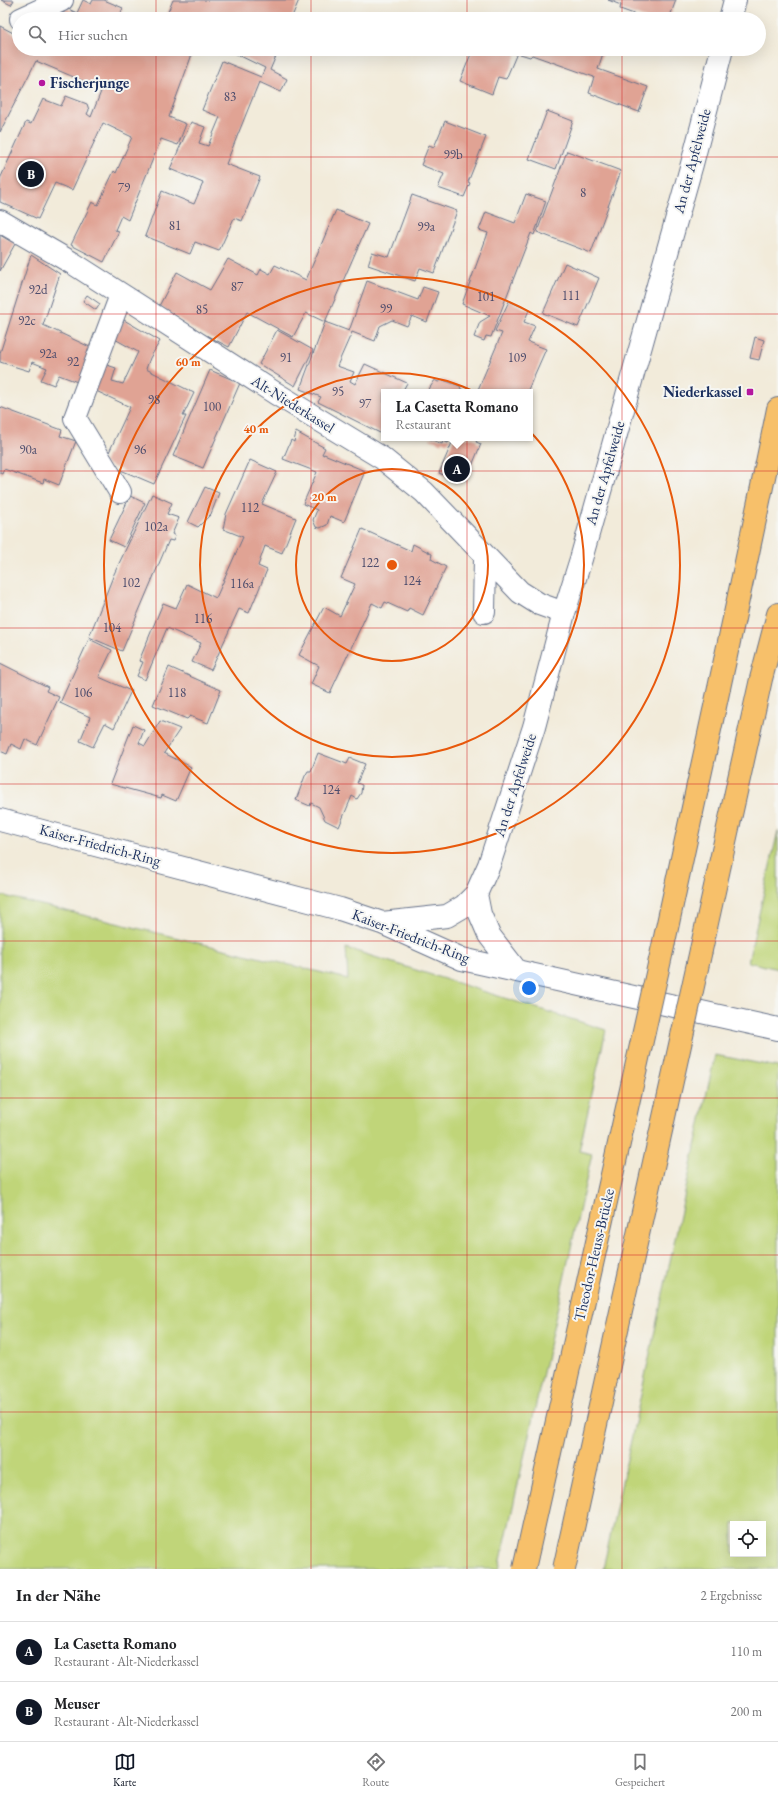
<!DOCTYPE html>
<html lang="de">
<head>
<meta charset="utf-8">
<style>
	:root { --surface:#fff; --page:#f2f2f2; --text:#202124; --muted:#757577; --line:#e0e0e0; --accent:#111827 }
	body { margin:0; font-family:"EB Garamond",serif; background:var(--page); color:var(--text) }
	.controls { position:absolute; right:12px; bottom:12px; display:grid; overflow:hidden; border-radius:0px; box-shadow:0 4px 16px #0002 }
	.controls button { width:36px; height:36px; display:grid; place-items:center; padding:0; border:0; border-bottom:1px solid var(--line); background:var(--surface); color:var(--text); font:20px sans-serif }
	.you { position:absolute; left:529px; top:988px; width:14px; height:14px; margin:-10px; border:3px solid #fff; border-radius:50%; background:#1a73e8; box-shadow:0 0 0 6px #1a73e833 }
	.badge { display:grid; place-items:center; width:26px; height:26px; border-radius:50%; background:var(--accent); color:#fff; font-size:13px; font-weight:700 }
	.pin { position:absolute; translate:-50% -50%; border:2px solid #fff; box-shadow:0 1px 4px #0006 }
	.popup { position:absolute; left:381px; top:389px; width:152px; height:52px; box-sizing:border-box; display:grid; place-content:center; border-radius:0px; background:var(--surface); filter:drop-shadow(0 1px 3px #0005); font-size:13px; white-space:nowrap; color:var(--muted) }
	.popup b { font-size:15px; color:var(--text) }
	.popup::after { content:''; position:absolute; left:50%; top:100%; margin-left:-8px; border:8px solid transparent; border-top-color:var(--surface) }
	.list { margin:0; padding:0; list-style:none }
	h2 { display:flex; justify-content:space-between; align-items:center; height:52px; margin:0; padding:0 16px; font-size:17px }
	h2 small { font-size:13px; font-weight:400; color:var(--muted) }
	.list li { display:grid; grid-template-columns:26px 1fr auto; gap:12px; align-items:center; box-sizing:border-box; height:60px; padding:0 16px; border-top:1px solid var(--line) }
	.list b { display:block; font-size:15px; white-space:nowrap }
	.list p { margin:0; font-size:13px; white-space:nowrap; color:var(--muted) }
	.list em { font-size:13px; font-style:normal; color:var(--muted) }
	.icon { flex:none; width:22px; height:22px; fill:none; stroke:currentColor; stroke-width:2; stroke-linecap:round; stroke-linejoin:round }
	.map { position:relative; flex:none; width:778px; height:1569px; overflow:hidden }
	.search { position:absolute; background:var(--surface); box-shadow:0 4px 16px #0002; left:12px; right:12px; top:12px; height:44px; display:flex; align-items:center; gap:10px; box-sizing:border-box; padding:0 14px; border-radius:22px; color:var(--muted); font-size:15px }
	.sheet { height:172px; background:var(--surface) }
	nav { display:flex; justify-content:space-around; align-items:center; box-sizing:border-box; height:56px; border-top:1px solid var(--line); background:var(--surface); font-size:11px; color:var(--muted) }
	nav a { display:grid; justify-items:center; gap:2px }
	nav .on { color:var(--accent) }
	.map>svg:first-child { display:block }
	.green { fill:#c0d579; stroke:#6e826c; fill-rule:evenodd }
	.building { fill:#e0a394 }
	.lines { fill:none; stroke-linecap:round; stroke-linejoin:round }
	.minor-casing { stroke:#667189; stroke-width:24 }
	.highway-casing { stroke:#667189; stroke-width:24 }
	.minor { stroke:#fff; stroke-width:22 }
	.highway { stroke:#f7c06b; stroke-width:22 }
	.major-bridge-casing { stroke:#667189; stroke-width:24; stroke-linecap:butt }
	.major-bridge { stroke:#f7c06b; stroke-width:22 }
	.grid { fill:none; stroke:#d62828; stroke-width:1; stroke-opacity:0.55 }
	.ring { fill:none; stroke:#e8590c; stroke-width:2 }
	.poi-dot { fill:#b5179e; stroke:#f6f6f2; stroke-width:1.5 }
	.labels { text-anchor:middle; stroke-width:4; stroke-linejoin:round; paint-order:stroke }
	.number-label { font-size:13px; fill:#4c4c6c }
	.poi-label { font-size:15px; font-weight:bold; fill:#1b2f5e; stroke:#f6f6f2; text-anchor:start }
	.street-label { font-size:15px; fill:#1b2f5e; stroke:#f6f6f2 }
	.centre { fill:#e8590c; stroke:#f6f6f2; stroke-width:2 }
	.ring-label { font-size:12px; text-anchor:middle; font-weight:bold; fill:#e8590c; stroke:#f6f6f2; stroke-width:4; stroke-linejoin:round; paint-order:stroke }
</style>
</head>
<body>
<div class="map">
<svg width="778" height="1569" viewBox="0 0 778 1569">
	<rect width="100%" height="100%" fill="#f6f6f2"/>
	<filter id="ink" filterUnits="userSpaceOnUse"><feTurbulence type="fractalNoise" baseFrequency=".025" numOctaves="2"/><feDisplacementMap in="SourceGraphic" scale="8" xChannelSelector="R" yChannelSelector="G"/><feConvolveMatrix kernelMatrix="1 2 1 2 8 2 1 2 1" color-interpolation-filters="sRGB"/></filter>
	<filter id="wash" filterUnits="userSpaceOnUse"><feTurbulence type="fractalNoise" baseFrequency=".012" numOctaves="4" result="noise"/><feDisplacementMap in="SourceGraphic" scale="16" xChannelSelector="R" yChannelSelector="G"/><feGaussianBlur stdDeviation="0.9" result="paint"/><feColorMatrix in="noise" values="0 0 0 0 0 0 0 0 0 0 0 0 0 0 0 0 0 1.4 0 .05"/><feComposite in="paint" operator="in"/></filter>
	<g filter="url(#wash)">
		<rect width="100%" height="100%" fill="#f2ebda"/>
		<path class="green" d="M 778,831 L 778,969 L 748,962 Z
			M 0,895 L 348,979 L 346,948 L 606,1030 L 579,1151 L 592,1154 L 499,1569 L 0,1569 Z
			M 715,1055 L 778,1067 L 778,1569 L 603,1569 ZM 733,1524 L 763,1524 L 763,1554 L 733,1554 Z"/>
		<g id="blocks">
			<path class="building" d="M 1,0 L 14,0 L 11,5 Z
				M 83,0 L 91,4 L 93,0 L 104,0 L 123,8 L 119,17 L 124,19 L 61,19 L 66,8 L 77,13 Z
				M 173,0 L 299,0 L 291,19 L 165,19 Z
				M 608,0 L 676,0 L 669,19 L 648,19 L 620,9 L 621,5 Z
				M 0,26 L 19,36 L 19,49 L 194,49 L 169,117 L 186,124 L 178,145 L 161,139 L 128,220 L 121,216 L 115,230 L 119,231 L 104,262 L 71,245 L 92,202 L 98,205 L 114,171 L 116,173 L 132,137 L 103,123 L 72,190 L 55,183 L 38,219 L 0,202 L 0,179 L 26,122 L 31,124 L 43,99 L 61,106 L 66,96 L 87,104 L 89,110 L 87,114 L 91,117 L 102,89 L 36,61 L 0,132 Z
				M 226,49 L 279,49 L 270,70 L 287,79 L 281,92 L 259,82 L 226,164 L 260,177 L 242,221 L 234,218 L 219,251 L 195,242 L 190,254 L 145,236 L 162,191 L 194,204 L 203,183 L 170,169 L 191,122 L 205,127 L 199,143 L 208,146 L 220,117 L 202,110 L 222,61 L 261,77 L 265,68 Z
				M 473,49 L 601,49 L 604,50 L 598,69 L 648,87 L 639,112 L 589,93 L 594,77 L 532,55 L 530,57 L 517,53 L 506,79 L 498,77 L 492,94 L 460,81 Z
				M 547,111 L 573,121 L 556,169 L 529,159 Z
				M 445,121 L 486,137 L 468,182 L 470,183 L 464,197 L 438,188 L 444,174 L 421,165 L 429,145 L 434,147 Z
				M 567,151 L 621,171 L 591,253 L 537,232 Z
				M 526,194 L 546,201 L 534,235 L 531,233 L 491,337 L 486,336 L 484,341 L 474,337 L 480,322 L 490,316 L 462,304 L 488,233 L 479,230 L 486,212 L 515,223 Z
				M 412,195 L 457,211 L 434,273 L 420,268 L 415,281 L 368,265 L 372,252 L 389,257 Z
				M 336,210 L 368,224 L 325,322 L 306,313 L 293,337 L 247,312 L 229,347 L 194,329 L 159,306 L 177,272 L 210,290 L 228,259 L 258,275 L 261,269 L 270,274 L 275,265 L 306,280 Z
				M 0,235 L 15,244 L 0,271 Z
				M 31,255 L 60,274 L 43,325 L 92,348 L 80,383 L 59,375 L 54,385 L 41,380 L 47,368 L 32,362 L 29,371 L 0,362 L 0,353 Z
				M 565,263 L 599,278 L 578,327 L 543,313 Z
				M 367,281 L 418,300 L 423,287 L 438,292 L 427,322 L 412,316 L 407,326 L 392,320 L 380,326 L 375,341 L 352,332 L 337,366 L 354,372 L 350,381 L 355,384 L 365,364 L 407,383 L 402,392 L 384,392 L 384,430 L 382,434 L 318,402 L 321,397 L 300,389 L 325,322 L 349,331 Z
				M 87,295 L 100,304 L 96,310 L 83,301 Z
				M 509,301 L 529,310 L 524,322 L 535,326 L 528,342 L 546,349 L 527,392 L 477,392 L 502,333 L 495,331 Z
				M 124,320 L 160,341 L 150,358 L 146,369 L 194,393 L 183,416 L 186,416 L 154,484 L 104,463 L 130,407 L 94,390 L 104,364 L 116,368 L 112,381 L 123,384 L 138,352 L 113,338 Z
				M 277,330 L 313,350 L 295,386 L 259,364 Z
				M 755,337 L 764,340 L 759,360 L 750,358 Z
				M 210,370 L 240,383 L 203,468 L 173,456 Z
				M 435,380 L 438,382 L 443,380 L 460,386 L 462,392 L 427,392 Z
				M 0,407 L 62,430 L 60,436 L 76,441 L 59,485 L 44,479 L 43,483 L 4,469 L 2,474 L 0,473 Z
				M 296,432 L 325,448 L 322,454 L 324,455 L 324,454 L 365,471 L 344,522 L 330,516 L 327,525 L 320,528 L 316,527 L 313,520 L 317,510 L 303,504 L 317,472 L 283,459 L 291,440 L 294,442 Z
				M 430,438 L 450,438 L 448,443 L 443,441 L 442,444 L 430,439 Z
				M 454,438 L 473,438 L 477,440 L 476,442 L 481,444 L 466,480 L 459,477 L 457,481 L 439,473 Z
				M 250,460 L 277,472 L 262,504 L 296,518 L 282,553 L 265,546 L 258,566 L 267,570 L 249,613 L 239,609 L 211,670 L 192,662 L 201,643 L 167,628 L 145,680 L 137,676 L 143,662 L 139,661 L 163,603 L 176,608 L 187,584 L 216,598 L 243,537 L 223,529 L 226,514 Z
				M 205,487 L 219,493 L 211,514 L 198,527 L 188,522 Z
				M 152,494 L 172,503 L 167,514 L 179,518 L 172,534 L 175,536 L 174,539 L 173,541 L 169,540 L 122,651 L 89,637 L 114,574 Z
				M 130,496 L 145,503 L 124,547 L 109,540 Z
				M 362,529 L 411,551 L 413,544 L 432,554 L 431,559 L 446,567 L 423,615 L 409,608 L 407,612 L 385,602 L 382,608 L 372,603 L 330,693 L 311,684 L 319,666 L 299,655 L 324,607 L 340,616 L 355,584 L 341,578 Z
				M 89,639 L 112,650 L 99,677 L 131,691 L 114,728 L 105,723 L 93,747 L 80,741 L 90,717 L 60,703 Z
				M 0,663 L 48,687 L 46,691 L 59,697 L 37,745 L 25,739 L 21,749 L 11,744 L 7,754 L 0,751 Z
				M 169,667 L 221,690 L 208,723 L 190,716 L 187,719 L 153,705 Z
				M 160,721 L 180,729 L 164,753 L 191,767 L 176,801 L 162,795 L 161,798 L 110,784 L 133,725 L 144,730 L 139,743 L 145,746 Z
				M 318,753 L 347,764 L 350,758 L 365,764 L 357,783 L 362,785 L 361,793 L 357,799 L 352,796 L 339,827 L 325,820 L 319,807 L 311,803 L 310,806 L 296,800 L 305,776 L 308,771 L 311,771 Z"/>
		</g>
	</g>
	<g filter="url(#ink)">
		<use href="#blocks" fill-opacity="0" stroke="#667189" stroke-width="1"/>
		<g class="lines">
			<g class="minor-casing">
				<path id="minor" d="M 21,19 L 62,0
					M 730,19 L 735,0
					M 0,221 L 74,264 L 275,393 L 382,458 L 424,492 L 520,592 L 539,604 L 564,613
					M 120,492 L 75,418 L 121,295
					M 484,612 L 485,557
					M 0,820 L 340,909 L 382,923 L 462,959 L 778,1029
					M 476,894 L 480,914 L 489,935 L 516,970
					M 382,923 L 447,916 L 464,906 L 476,894 L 489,865 L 534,727 L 564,613 L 581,559 L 692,164 L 722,49"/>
			</g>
			<g class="highway-casing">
				<path id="highway" d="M 664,942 C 702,764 742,587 778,409
					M 701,950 L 761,679 L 778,614"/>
			</g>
			<use href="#minor" class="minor"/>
			<use href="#highway" class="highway"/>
			<g class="major-bridge-casing">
				<path id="major-bridge" d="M 524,1569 L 664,942
					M 564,1569 L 701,950"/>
			</g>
			<use href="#major-bridge" class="major-bridge"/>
		</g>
	</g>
	<path class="grid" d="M 156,0 L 156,19M 311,0 L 311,19M 467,0 L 467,19M 622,0 L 622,19M 156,49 L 156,1569M 311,49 L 311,1569M 467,49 L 467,1569M 622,49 L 622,1569M 0,157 L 778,157M 0,314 L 778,314M 0,471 L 778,471M 0,628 L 778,628M 0,784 L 778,784M 0,941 L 778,941M 0,1098 L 778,1098M 0,1255 L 778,1255M 0,1412 L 778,1412"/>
	<g class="ring">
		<circle cx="392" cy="565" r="96"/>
		<circle cx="392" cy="565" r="192"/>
		<circle cx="392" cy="565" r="288"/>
	</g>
	<g class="poi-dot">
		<circle cx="42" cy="83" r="4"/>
		<rect x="746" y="388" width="8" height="8" rx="2"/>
	</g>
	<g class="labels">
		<g class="number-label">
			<text x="230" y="101">83</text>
			<text x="453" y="159">99b</text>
			<text x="124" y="192">79</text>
			<text x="583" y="197">8</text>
			<text x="175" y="230">81</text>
			<text x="426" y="231">99a</text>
			<text x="237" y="291">87</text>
			<text x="38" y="294">92d</text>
			<text x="571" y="300">111</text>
			<text x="486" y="301">101</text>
			<text x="386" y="313">99</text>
			<text x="202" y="314">85</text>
			<text x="27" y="325">92c</text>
			<text x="48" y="358">92a</text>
			<text x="286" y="362">91</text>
			<text x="517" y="362">109</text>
			<text x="73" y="366">92</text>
			<text x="338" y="396">95</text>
			<text x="154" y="404">98</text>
			<text x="365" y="408">97</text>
			<text x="212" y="411">100</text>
			<text x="28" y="454">90a</text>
			<text x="140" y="454">96</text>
			<text x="250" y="512">112</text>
			<text x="156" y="531">102a</text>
			<text x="370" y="567">122</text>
			<text x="412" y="585">124</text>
			<text x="131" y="587">102</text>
			<text x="242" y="588">116a</text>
			<text x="203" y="623">116</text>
			<text x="112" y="632">104</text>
			<text x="83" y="697">106</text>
			<text x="177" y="697">118</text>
			<text x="331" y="794">124</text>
		</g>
		<g class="poi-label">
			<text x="50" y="88">Fischerjunge</text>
			<text x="742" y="397" text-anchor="end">Niederkassel</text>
		</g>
		<g class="street-label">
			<text transform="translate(692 161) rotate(-75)" y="5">An der Apfelweide</text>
			<text transform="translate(293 404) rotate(32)" y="5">Alt-Niederkassel</text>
			<text transform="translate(605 473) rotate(-74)" y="5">An der Apfelweide</text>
			<text transform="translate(515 785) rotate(-72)" y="5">An der Apfelweide</text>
			<text transform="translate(100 845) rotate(15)" y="5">Kaiser-Friedrich-Ring</text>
			<text transform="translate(411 936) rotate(21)" y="5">Kaiser-Friedrich-Ring</text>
			<text transform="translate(594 1255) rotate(-77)" y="5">Theodor-Heuss-Brücke</text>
		</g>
	</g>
	<circle cx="392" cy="565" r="6" class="centre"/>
	<g class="ring-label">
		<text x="188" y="366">60 m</text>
		<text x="256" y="433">40 m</text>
		<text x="324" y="501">20 m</text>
	</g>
</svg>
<div class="controls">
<button><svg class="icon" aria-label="locate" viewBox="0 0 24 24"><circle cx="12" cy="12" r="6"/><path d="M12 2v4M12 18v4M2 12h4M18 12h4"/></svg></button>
</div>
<div class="you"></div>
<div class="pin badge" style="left:457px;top:469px">A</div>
<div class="popup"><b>La Casetta Romano</b>Restaurant</div>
<div class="pin badge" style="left:31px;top:174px">B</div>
<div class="search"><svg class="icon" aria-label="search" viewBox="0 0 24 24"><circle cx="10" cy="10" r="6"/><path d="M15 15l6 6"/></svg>Hier suchen</div>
</div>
<section class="sheet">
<h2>In der Nähe<small>2 Ergebnisse</small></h2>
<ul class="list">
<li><span class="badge">A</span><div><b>La Casetta Romano</b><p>Restaurant · Alt-Niederkassel</p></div><em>110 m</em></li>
<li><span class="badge">B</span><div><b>Meuser</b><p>Restaurant · Alt-Niederkassel</p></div><em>200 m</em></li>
</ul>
</section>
<nav>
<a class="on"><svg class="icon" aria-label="map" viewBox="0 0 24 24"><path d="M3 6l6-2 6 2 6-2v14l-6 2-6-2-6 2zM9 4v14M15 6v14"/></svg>Karte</a>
<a><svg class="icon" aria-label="directions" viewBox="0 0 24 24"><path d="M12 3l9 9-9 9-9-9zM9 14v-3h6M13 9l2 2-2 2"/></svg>Route</a>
<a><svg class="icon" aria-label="saved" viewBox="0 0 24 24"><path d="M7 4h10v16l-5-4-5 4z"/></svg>Gespeichert</a>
</nav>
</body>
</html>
